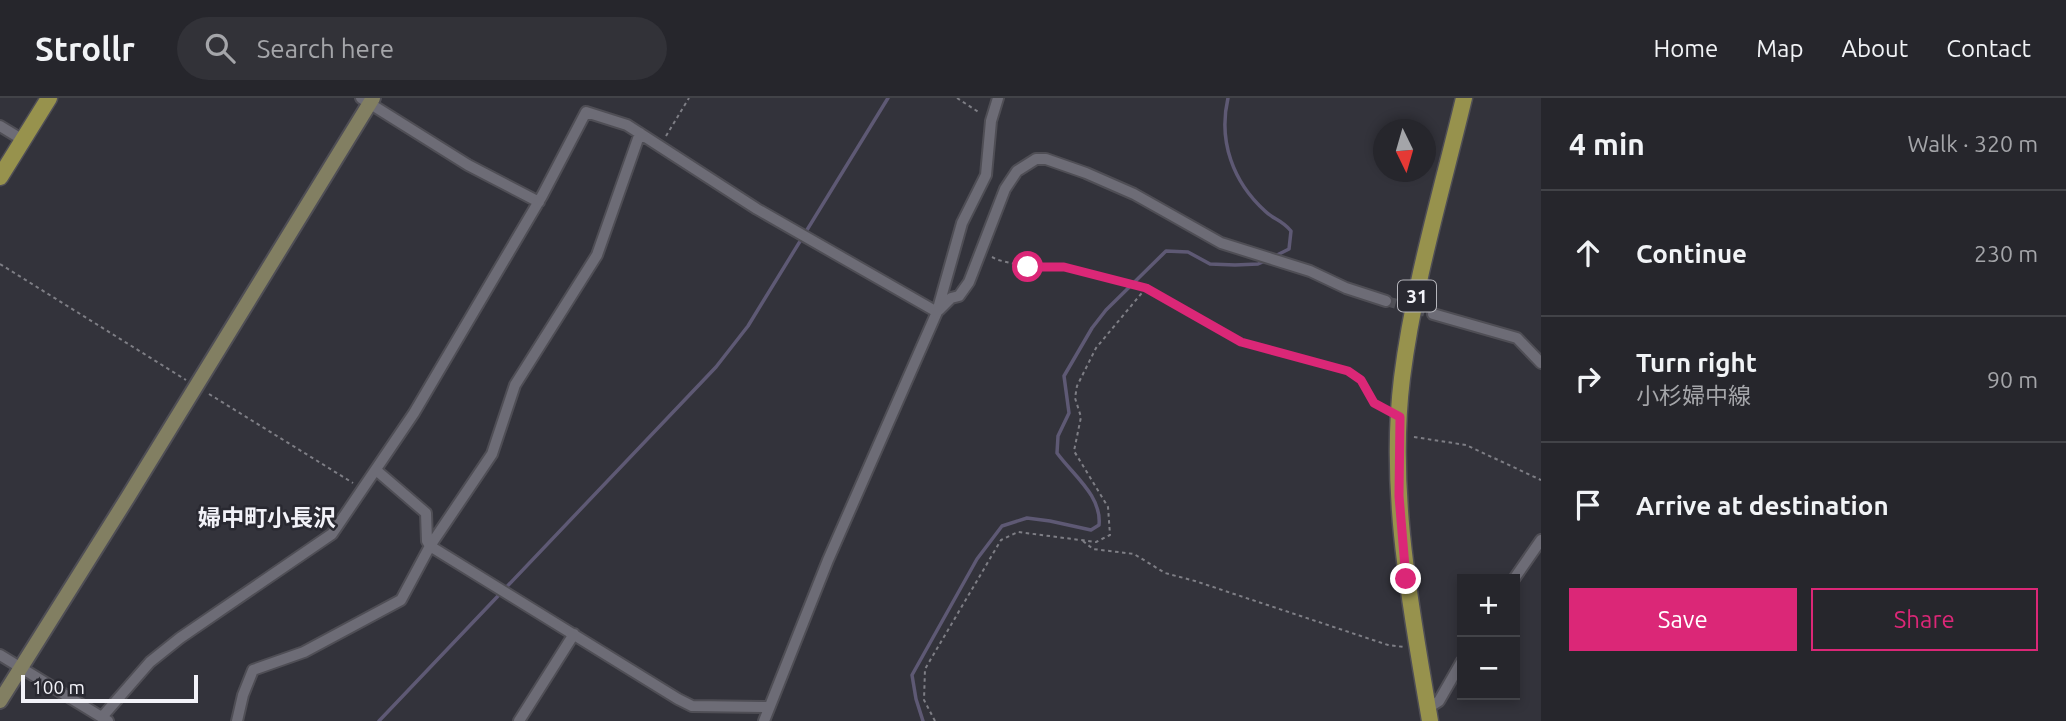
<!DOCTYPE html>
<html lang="en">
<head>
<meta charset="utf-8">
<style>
	:root { --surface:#26262c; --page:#323238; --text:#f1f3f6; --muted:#a4a5a9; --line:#424348; --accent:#db2777 }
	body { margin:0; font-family:Ubuntu,"Noto Sans JP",sans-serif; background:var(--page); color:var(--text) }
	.controls { position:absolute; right:21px; bottom:21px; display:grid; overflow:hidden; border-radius:0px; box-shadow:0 4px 10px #0003 }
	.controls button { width:63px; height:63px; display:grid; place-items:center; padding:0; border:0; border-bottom:2px solid var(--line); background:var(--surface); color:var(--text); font:35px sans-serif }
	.compass { position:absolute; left:1373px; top:21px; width:63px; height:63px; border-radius:50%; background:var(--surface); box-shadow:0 4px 10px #0003; rotate:175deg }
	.scale { position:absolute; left:21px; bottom:18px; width:177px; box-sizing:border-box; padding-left:7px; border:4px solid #f2f2f8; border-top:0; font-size:19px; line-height:24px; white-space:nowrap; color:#f2f2f8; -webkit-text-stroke:5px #292931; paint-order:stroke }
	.stop { position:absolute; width:21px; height:21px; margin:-16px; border:5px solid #db2777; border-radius:50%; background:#fff }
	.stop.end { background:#db2777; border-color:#fff; box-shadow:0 2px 7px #0008 }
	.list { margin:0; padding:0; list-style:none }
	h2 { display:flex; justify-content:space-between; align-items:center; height:91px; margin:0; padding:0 28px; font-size:30px }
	h2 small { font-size:23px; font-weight:400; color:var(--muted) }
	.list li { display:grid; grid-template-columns:46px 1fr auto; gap:21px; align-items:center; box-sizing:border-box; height:126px; padding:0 28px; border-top:2px solid var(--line) }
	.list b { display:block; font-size:26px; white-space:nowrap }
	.list p { margin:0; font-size:23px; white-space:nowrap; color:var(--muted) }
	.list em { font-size:23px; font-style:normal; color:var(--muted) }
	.actions { display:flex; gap:14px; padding:21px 28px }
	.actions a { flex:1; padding:16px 0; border:2px solid var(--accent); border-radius:0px; text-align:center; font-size:24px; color:var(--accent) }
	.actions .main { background:var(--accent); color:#fff }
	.icon { flex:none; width:38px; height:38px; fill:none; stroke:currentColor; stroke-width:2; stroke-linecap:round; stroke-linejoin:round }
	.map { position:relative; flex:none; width:1541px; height:623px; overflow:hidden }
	header { display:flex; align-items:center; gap:42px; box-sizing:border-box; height:98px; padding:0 35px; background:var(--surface); border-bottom:2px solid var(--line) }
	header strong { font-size:33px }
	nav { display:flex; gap:38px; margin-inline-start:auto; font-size:24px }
	.search { width:490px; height:63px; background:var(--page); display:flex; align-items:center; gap:18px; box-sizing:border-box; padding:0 24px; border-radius:38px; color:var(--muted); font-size:26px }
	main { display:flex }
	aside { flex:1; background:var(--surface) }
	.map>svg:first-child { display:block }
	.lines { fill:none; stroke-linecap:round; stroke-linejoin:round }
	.stream { stroke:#5e5974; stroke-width:3.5 }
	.street-tunnel { stroke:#505057; stroke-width:10; stroke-dasharray:10 5; stroke-linecap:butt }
	.street-casing { stroke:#4f4e55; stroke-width:14 }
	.secondary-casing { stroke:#4f4e55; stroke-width:18 }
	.primary-casing { stroke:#4f4e55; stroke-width:19 }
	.path { stroke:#7e7e85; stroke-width:2; stroke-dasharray:3.5 3.5; stroke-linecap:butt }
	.street { stroke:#6d6c76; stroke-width:10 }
	.secondary { stroke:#827f62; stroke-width:14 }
	.primary { stroke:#97924d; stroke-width:16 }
	.route { stroke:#db2777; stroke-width:9 }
	.labels { text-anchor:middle; stroke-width:5; stroke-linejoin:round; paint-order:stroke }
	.shield { fill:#292931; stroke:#b6b6bc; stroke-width:2 }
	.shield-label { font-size:19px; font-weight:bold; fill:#f2f2f8 }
	.neighbourhood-label { font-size:23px; font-weight:bold; fill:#f2f2f8; stroke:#292931 }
</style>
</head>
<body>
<header>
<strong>Strollr</strong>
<div class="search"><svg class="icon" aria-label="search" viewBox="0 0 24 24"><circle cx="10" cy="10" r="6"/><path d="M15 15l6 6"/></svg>Search here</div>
<nav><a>Home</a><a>Map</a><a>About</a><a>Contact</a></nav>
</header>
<main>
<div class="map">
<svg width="1541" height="623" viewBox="0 0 1541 623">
	<rect width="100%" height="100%" fill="#33333b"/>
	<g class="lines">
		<path class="stream" d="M 1228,0 C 1218,43 1233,84 1265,113 C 1274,122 1281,121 1291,133 L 1289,151 L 1275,158
			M 379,623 L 716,269 L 748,228 L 888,0
			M 923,623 L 916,601 L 912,577 L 977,461 L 1002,428 L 1027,420 L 1050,423 L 1091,432 L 1099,427 C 1102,398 1073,377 1057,355 L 1058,338 L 1069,315 L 1064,278 L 1092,230 L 1106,212 L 1166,153 L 1188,154 L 1210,166 L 1235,167 L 1258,166 L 1265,163"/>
		<path class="street-tunnel" d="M 1386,203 L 1433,216"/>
		<g class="street-casing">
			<path id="street" d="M 361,0 L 468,67 L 539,104
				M 0,28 L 23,42
				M 939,212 L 951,200 L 959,198 L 969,184 L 1005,91 L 1017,73 L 1036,61 L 1046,61 L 1086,75 L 1134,96 L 1221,145 L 1310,173 L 1346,190 L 1386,203
				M 1433,216 L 1517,240 L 1541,265
				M 376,372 L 426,415 L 427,443 L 430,448 L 678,601 L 692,608 L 768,609
				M 1514,481 L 1541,442
				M 0,557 L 108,623
				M 1428,610 L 1439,603 L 1462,563
				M 102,619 L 150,564 L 180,540 L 332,436 L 414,315 L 542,98 L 586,14 L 627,27 L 757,111 L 937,214
				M 237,623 L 243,597 L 253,572 L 304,554 L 401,502 L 430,448 L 492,356 L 515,287 L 597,157 L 640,35
				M 519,623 L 574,536
				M 764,623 L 828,462 L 937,214 L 962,125 L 986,77 L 991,23 L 998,0"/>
		</g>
		<g class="secondary-casing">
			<path id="secondary" d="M 0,603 L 128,399 L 373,0"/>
		</g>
		<g class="primary-casing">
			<path id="primary" d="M 0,79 L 49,0
				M 1430,623 C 1411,510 1388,395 1402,280 C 1414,185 1442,92 1464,0"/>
		</g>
		<path class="path" d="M 957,0 L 980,15
			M 666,38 L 689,0
			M 992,159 L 998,162 L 1028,169 L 1064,169 L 1094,174 L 1146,190 L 1241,245 L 1348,273 C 1366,285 1368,302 1387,312
			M 0,166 L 186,282
			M 209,296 L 353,385
			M 1414,339 L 1466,347 L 1541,382
			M 1083,443 L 1093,451 L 1134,456 L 1165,475 L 1195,483 L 1388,547 L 1404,549
			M 935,623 L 924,602 L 925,571 L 1001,442 L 1018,434 L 1096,444 L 1110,437 L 1108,409 L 1074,353 L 1081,319 L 1075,300 L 1077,288 L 1096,250 L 1146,190"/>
		<use href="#street" class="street"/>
		<use href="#secondary" class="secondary"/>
		<use href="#primary" class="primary"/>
	</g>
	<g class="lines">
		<path class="route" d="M 1028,169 L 1064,169 L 1146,190 L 1241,244 L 1348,273 L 1361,282 L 1374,305 L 1400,319 L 1399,398 L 1406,481"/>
	</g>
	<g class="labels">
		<rect class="shield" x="1398" y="182.5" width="38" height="31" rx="5"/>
		<g class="shield-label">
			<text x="1417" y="205">31</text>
		</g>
		<g class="neighbourhood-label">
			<text x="267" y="428">婦中町小長沢</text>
		</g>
	</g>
</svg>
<div class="controls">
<button>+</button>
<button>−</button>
</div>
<svg class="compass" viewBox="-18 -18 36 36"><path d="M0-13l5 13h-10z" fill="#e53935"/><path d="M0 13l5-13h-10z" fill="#a4a5a9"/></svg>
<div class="scale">100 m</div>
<div class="stop" style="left:1028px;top:169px"></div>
<div class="stop end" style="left:1406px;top:481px"></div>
</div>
<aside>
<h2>4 min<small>Walk · 320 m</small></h2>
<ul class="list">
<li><svg class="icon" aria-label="ahead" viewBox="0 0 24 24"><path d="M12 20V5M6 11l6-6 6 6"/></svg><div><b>Continue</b></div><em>230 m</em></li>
<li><svg class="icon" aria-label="right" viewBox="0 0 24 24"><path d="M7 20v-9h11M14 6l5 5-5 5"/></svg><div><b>Turn right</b><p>小杉婦中線</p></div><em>90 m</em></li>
<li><svg class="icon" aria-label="arrive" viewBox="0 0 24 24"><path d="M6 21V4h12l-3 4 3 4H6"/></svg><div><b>Arrive at destination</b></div></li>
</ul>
<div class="actions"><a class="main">Save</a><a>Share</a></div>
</aside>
</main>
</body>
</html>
